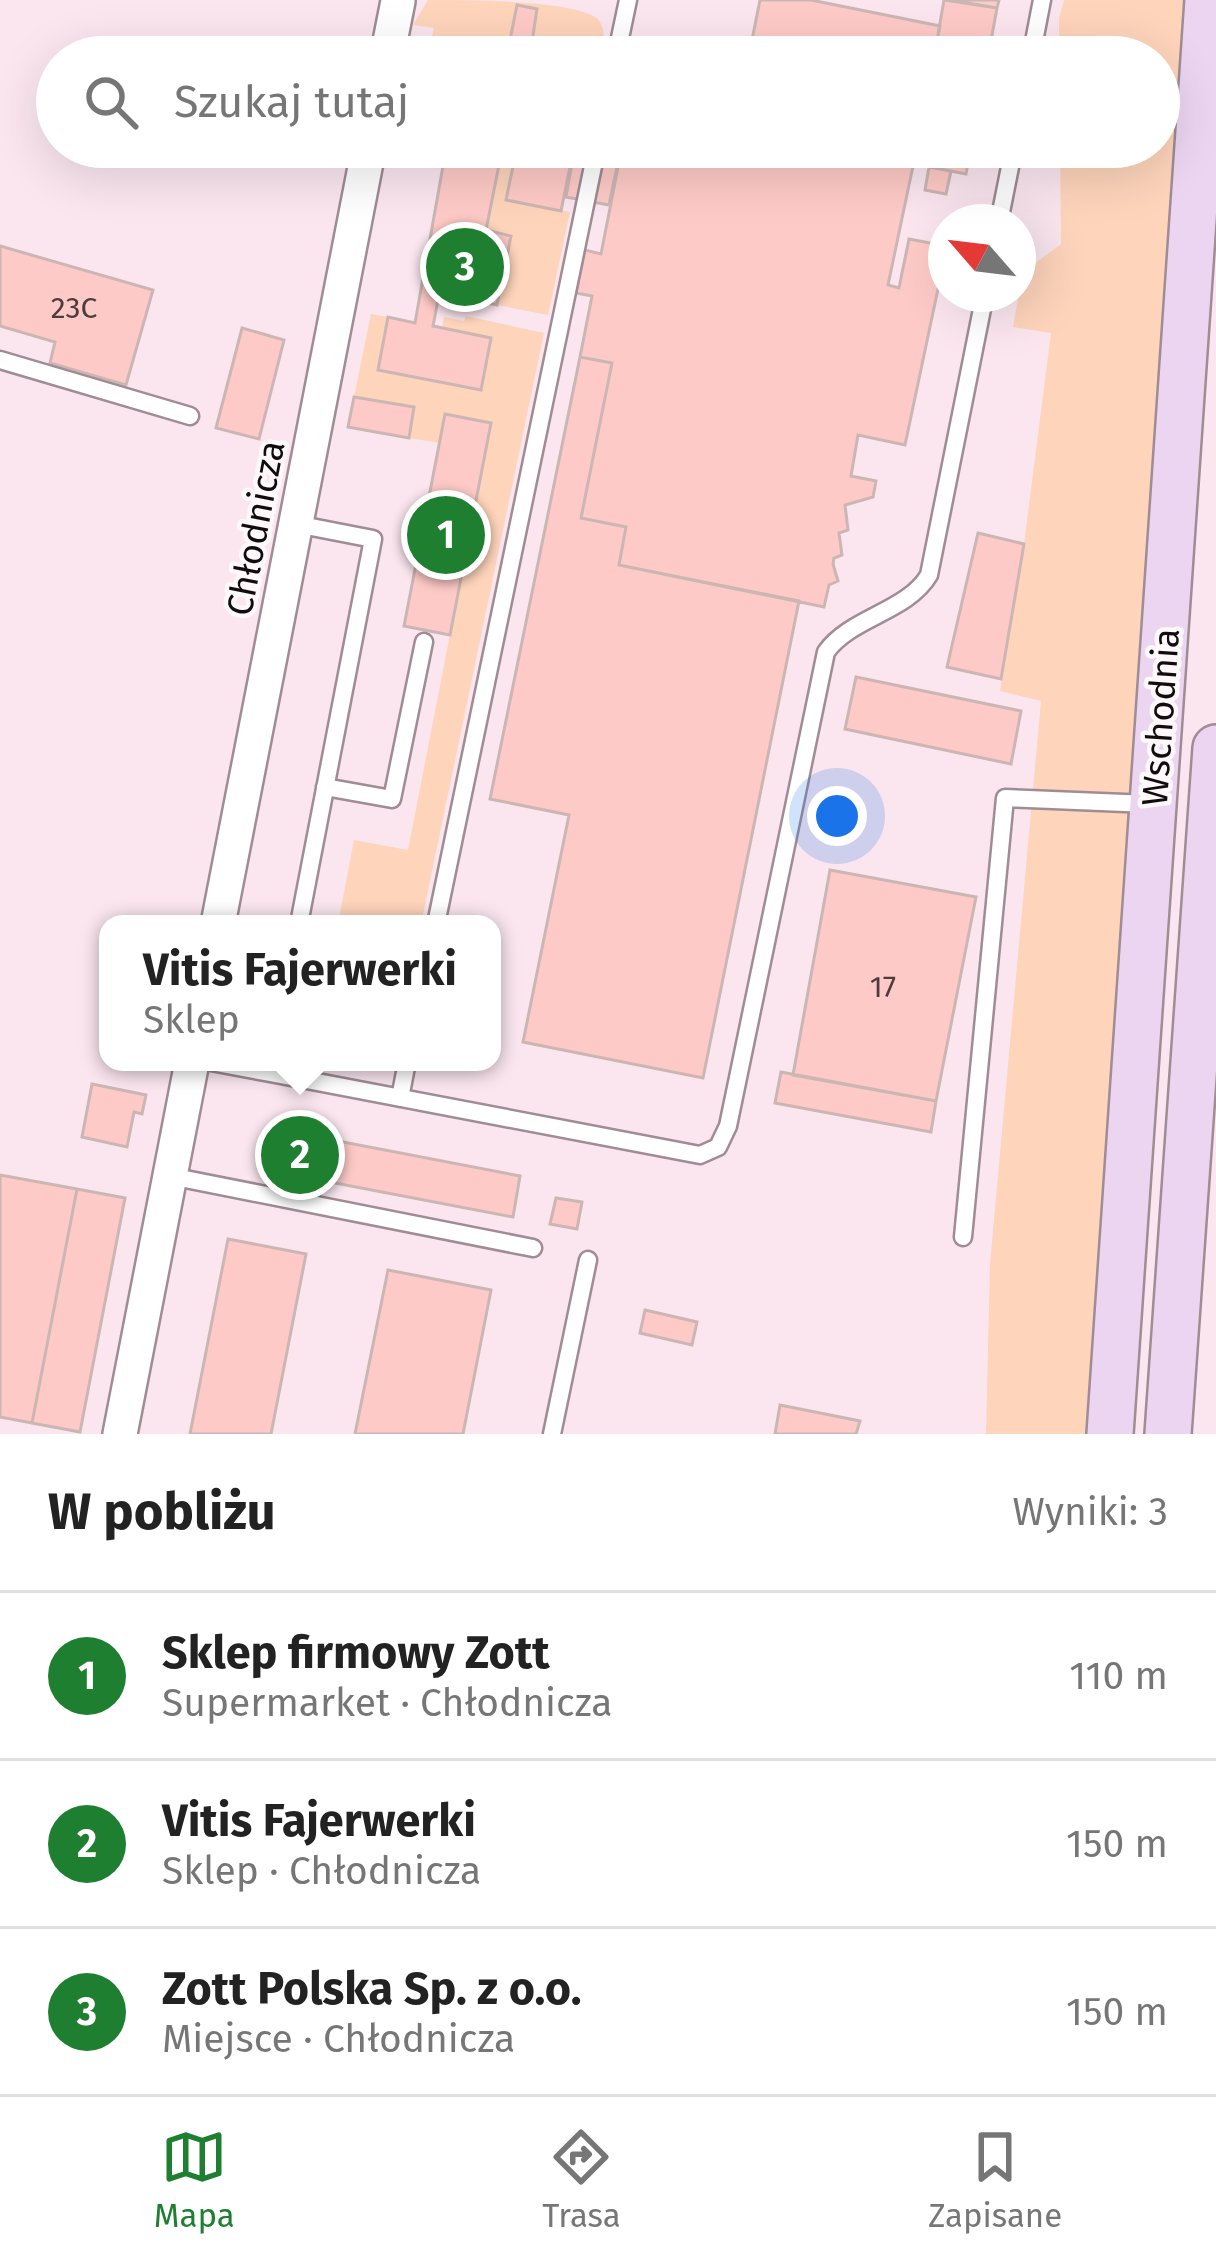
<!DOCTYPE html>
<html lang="pl">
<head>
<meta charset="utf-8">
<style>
	:root { --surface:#fff; --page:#f2f2f2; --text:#222; --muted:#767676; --line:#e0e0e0; --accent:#1f7f31 }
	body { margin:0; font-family:"Fira Sans",sans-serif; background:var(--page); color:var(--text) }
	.compass { position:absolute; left:928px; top:204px; width:108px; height:108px; border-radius:50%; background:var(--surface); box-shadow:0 12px 48px #0002; rotate:298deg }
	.you { position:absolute; left:837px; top:816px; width:42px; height:42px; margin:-30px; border:9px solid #fff; border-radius:50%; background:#1a73e8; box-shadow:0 0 0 18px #1a73e833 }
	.badge { display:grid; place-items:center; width:78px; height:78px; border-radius:50%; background:var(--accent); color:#fff; font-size:39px; font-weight:700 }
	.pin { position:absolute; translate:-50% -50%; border:6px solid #fff; box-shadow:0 3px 12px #0006 }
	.popup { position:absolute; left:99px; top:915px; width:402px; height:156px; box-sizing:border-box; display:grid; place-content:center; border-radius:24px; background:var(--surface); filter:drop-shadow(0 3px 9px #0005); font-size:39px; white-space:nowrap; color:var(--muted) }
	.popup b { font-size:45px; color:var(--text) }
	.popup::after { content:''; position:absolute; left:50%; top:100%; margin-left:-24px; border:24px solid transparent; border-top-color:var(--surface) }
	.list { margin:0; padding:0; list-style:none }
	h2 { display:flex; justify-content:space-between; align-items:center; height:156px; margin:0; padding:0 48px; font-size:51px }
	h2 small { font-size:39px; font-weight:400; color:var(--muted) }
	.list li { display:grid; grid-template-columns:78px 1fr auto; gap:36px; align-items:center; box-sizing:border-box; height:168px; padding:0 48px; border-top:3px solid var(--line) }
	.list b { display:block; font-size:45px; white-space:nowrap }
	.list p { margin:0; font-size:39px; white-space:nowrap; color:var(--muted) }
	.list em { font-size:39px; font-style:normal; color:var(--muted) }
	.icon { flex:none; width:66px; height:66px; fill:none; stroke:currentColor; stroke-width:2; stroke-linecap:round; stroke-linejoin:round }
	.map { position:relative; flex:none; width:1216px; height:1434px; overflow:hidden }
	.search { position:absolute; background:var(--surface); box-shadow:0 12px 48px #0002; left:36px; right:36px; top:36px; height:132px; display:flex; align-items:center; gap:30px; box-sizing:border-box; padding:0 42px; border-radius:66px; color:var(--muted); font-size:45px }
	.sheet { height:660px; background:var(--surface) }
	nav { display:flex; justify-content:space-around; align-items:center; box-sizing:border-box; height:168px; border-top:3px solid var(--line); background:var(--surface); font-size:33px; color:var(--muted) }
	nav a { display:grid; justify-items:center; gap:6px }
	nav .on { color:var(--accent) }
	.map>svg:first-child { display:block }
	.green { fill:#fed4bb; fill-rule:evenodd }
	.building { fill:#fecac7; stroke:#ccb6b4; stroke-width:3 }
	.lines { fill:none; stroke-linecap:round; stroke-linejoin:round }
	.lane-casing { stroke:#9f8c94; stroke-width:21 }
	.street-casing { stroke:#9f8c94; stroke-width:38 }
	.secondary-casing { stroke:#9f8c94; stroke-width:50 }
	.lane { stroke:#fff; stroke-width:16 }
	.street { stroke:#fff; stroke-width:33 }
	.secondary { stroke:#ecd5f1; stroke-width:45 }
	.labels { text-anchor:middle; stroke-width:9; stroke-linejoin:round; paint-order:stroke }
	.number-label { font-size:30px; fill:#4d3c3d }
	.street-label { font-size:36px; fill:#120c0f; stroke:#fdf8fa }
</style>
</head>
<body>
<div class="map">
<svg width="1216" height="1434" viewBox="0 0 1216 1434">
	<rect width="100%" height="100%" fill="#fbe6ef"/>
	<path class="green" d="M 428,0 C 466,0 575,0 598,19 C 606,30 605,44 603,57 L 507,57 L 508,45 L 450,36 L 444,57 L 427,57 L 434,28 L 413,25 ZM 517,6 L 537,10 L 530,48 L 510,45 Z
		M 1064,0 L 1208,0 L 1110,1434 L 986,1434 L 990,1264 L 1041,701 L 1000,691 L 1024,544 L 1051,333 L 1013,327 L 1023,272 L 1061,244 L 1060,147 L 1159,147 L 1159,57 L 1059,57 L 1059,18 Z
		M 490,147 L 517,147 L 507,200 L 570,212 L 548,315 L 497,305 L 511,236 L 486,230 L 498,165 L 487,163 Z
		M 371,314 L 388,317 L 378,370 L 480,390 L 491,338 L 442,328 L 444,317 L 464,321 L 466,316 L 544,333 L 421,924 L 338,924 L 354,840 L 408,850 L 491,424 L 446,414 L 440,443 L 409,438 L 413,407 L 354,397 Z"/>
	<path class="building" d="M 760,0 L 811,0 L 940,26 L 934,57 L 749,55 Z
		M 944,0 L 997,8 L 988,57 L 934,57 Z
		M 950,0 L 999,0 L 997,8 Z
		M 517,5 L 537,9 L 531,49 L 509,45 Z
		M 517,147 L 574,147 L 561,211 L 506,200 Z
		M 575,147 L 621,147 L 609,205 L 566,197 Z
		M 622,147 L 917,147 L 888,285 L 899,288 L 909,239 L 946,246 L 946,251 L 905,445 L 858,435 L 851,476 L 876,481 L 873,497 L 845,505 L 848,530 L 839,533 L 842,555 L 834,558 L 833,564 L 838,581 L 829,585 L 824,607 L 619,565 L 626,527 L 581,518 L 612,363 L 580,357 L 592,296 L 576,293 L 585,250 L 601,254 Z
		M 917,147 L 971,147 L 966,174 L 914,164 Z
		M 445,155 L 499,165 L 486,230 L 511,236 L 497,305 L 464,298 L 463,304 L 438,300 L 433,326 L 491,338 L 481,390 L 378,370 L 388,317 L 415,323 Z
		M 929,167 L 951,171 L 946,194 L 925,190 Z
		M 0,246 L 153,290 L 126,385 L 50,363 L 55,342 L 0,326 Z
		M 242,328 L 284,340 L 259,439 L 216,428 Z
		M 580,357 L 612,363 L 581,518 L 626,527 L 619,565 L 799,601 L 703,1078 L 523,1042 L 569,815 L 490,799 Z
		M 354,397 L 414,407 L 409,438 L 348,427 Z
		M 445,414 L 491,423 L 450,635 L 404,626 Z
		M 978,533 L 1024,544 L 1001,679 L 947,667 Z
		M 856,677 L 1021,711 L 1011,764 L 845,729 Z
		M 830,870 L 976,897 L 936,1101 L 793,1075 Z
		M 781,1072 L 936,1101 L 931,1132 L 775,1103 Z
		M 92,1084 L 146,1095 L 142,1114 L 134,1112 L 127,1147 L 82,1137 Z
		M 291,1132 L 520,1176 L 513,1217 L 283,1173 Z
		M 0,1175 L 77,1189 L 32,1423 L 0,1417 Z
		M 77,1189 L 125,1198 L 80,1432 L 32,1423 Z
		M 556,1198 L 582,1202 L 577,1229 L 550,1224 Z
		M 228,1239 L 306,1254 L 271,1434 L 190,1434 Z
		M 388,1270 L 491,1290 L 463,1434 L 355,1434 Z
		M 645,1310 L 697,1322 L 692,1345 L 640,1333 Z
		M 780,1405 L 860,1421 L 856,1434 L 775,1434 Z"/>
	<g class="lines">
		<g class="lane-casing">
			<path id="lane" d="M 616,57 L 628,0
				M 1031,57 L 1042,0
				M 999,222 L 1014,147
				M 0,360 L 190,416
				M 296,524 L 373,539 L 299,924
				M 325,787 L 392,799 L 424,642
				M 436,924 L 597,147
				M 211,1062 L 270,1073 L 272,1063
				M 270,1073 L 700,1155 L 718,1147 L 728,1126 L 826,652 C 851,617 907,612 929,575 L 985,294
				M 400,1098 L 407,1062
				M 170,1176 L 533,1248
				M 963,1237 L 1005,798 L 1149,804
				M 552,1434 L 588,1260"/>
		</g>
		<g class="street-casing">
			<path id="street" d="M 387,57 L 398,1
				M 218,924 L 369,147
				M 120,1434 L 192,1062"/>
		</g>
		<g class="secondary-casing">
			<path id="secondary" d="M 1110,1434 L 1208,0
				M 1168,1434 L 1216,748"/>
		</g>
		<use href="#lane" class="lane"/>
		<use href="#street" class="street"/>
		<use href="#secondary" class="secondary"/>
	</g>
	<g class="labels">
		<g class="number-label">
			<text x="74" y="318">23C</text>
			<text x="883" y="997">17</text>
		</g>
		<g class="street-label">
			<text transform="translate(255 528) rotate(-79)" y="13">Chłodnicza</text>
			<text transform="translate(1160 717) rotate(-86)" y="13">Wschodnia</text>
		</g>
	</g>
</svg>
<svg class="compass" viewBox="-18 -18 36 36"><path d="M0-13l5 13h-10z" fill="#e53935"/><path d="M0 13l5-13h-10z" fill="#767676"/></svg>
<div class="you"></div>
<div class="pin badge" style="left:446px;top:535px">1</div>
<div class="pin badge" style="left:300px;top:1155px">2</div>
<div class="popup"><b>Vitis Fajerwerki</b>Sklep</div>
<div class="pin badge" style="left:465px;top:267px">3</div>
<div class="search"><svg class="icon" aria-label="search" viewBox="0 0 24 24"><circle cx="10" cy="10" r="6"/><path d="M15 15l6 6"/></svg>Szukaj tutaj</div>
</div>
<section class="sheet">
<h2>W pobliżu<small>Wyniki: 3</small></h2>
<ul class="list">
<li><span class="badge">1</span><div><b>Sklep firmowy Zott</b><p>Supermarket · Chłodnicza</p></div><em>110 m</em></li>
<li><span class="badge">2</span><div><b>Vitis Fajerwerki</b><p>Sklep · Chłodnicza</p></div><em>150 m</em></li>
<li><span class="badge">3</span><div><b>Zott Polska Sp. z o.o.</b><p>Miejsce · Chłodnicza</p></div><em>150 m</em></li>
</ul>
</section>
<nav>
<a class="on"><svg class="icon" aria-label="map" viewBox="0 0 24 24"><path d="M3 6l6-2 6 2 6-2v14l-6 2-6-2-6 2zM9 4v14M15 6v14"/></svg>Mapa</a>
<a><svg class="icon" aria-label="directions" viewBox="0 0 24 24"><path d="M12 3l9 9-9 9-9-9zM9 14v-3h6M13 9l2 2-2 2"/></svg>Trasa</a>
<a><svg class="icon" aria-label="saved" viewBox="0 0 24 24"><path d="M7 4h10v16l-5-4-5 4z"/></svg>Zapisane</a>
</nav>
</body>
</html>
